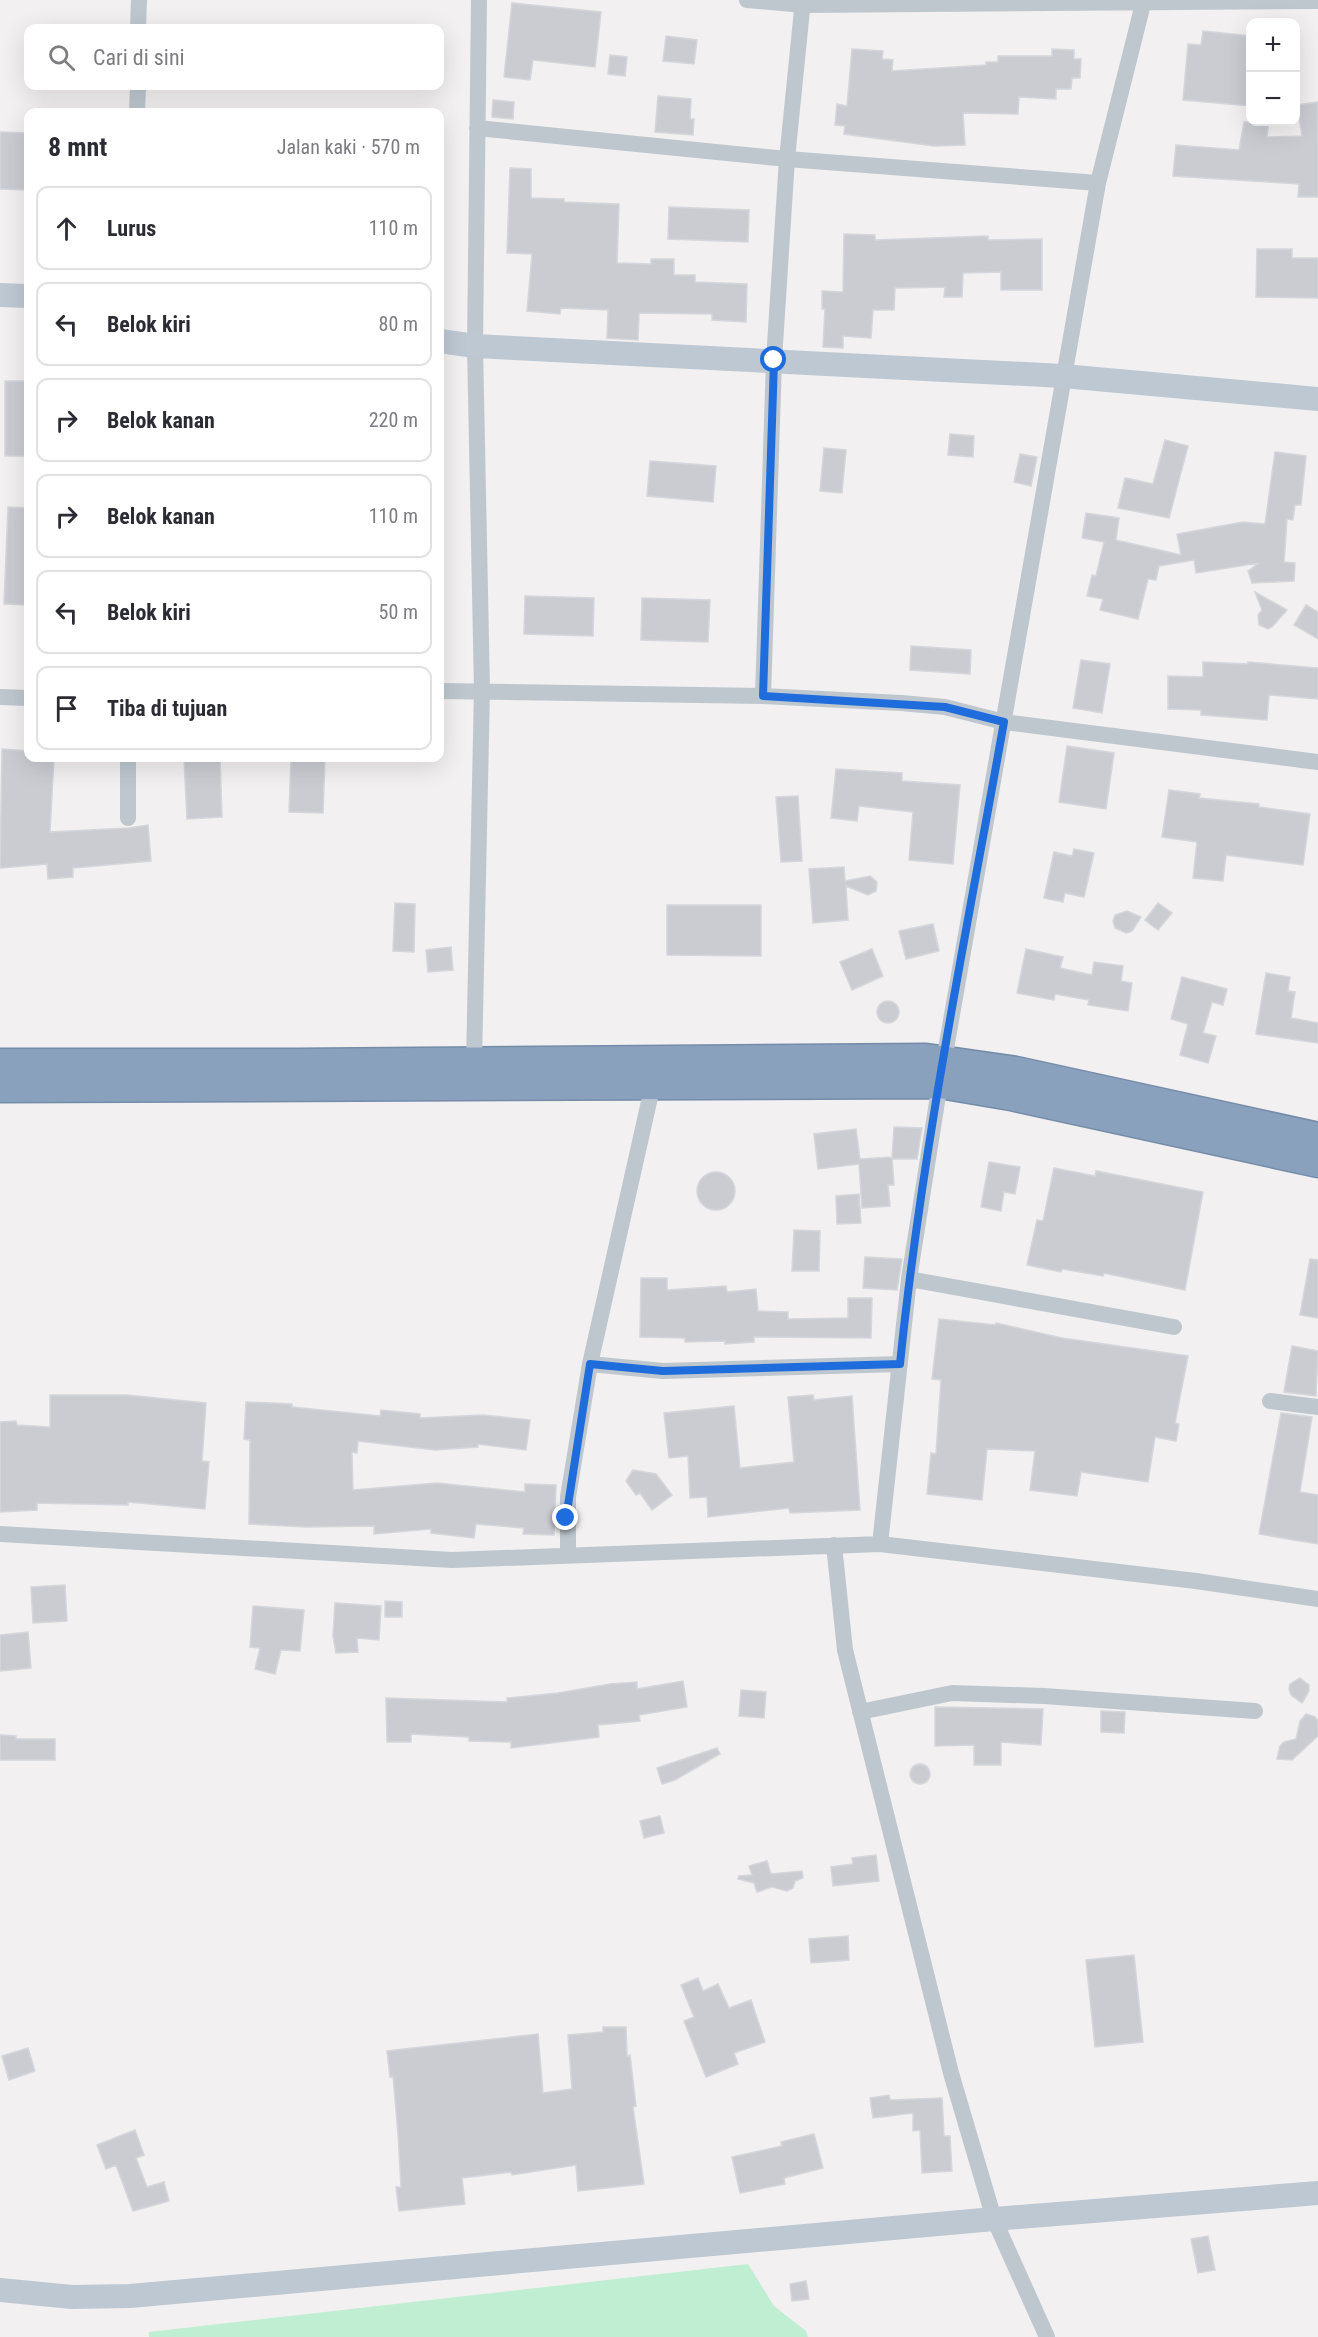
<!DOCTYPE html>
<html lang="id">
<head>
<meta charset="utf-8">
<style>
	:root { --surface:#fff; --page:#f2f2f3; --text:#2b2b33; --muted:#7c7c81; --line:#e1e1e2 }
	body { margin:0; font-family:"Roboto Condensed",sans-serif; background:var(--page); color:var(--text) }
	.controls { position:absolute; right:18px; top:18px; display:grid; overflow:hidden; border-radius:12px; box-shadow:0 6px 24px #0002 }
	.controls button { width:54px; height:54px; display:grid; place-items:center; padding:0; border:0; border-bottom:2px solid var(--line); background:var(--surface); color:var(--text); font:30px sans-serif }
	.stop { position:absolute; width:18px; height:18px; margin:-14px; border:4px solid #1f6cdd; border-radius:50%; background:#fff }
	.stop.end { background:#1f6cdd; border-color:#fff; box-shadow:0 2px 6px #0008 }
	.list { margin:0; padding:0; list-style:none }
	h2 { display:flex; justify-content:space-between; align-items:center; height:78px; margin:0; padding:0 24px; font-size:26px }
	h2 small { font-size:20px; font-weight:400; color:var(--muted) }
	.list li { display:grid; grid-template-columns:39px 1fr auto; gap:18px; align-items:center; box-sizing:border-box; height:84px; margin:0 12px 12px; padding:0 12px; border:2px solid var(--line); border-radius:12px }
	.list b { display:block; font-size:22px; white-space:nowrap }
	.list em { font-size:20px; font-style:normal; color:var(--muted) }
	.icon { flex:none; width:33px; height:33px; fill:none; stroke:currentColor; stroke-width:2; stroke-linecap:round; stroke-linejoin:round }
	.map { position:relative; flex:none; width:1318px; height:2337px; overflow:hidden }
	.search { position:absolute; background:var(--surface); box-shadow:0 6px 24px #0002; left:24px; top:24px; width:420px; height:66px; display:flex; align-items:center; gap:15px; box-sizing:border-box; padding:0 21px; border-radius:12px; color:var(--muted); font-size:22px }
	.panel { position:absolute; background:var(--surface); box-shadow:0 6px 24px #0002; left:24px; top:108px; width:420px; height:654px; border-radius:12px }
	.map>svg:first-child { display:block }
	.green { fill:#c0eed3 }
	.building { fill:#caccd2; stroke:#d4d6db; stroke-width:1.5 }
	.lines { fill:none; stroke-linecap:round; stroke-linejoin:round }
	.highway-casing { stroke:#758ca9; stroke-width:33 }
	.street { stroke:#bec7ce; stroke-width:16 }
	.secondary { stroke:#bec8d3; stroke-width:24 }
	.highway { stroke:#89a1bd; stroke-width:30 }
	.route { stroke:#1f6cdd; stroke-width:8 }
</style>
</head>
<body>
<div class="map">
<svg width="1318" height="2337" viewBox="0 0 1318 2337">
	<rect width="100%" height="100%" fill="#f2f0f0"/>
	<path class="green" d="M 748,2264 L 774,2306 L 806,2331 L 808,2337 L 149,2337 L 149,2332 Z"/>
	<path class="building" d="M 512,3 L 601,12 L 595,67 L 533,60 L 530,80 L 504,77 Z
		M 1203,31 L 1251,36 L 1251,106 L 1183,100 L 1188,44 L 1201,45 Z
		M 666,36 L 697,40 L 694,64 L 663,61 Z
		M 852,49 L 883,51 L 882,59 L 893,60 L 892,71 L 986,65 L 986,62 L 998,62 L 998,56 L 1052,56 L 1052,49 L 1074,50 L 1074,59 L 1081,59 L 1080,78 L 1072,78 L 1071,89 L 1056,89 L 1056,99 L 1019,97 L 1018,114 L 963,113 L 965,145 L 934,146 L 844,134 L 845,126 L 835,125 L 837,104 L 847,106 Z
		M 610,55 L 627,57 L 625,76 L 608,74 Z
		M 658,96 L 691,99 L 690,119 L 694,119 L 693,135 L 655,132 Z
		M 493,100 L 514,102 L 513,119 L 492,117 Z
		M 1318,102 L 1318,197 L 1298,197 L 1299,184 L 1173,176 L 1176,145 L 1239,150 L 1244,122 L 1269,122 L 1267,137 L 1302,136 L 1297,105 Z
		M 0,132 L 28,133 L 28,190 L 0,189 Z
		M 510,168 L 531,169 L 531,198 L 564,199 L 564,202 L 619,204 L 617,263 L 651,264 L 651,259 L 674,259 L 674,275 L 695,275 L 695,282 L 747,284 L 746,322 L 712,320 L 712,314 L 639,313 L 638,340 L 607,338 L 608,310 L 561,308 L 560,314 L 527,311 L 532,254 L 507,253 Z
		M 669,207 L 749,210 L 748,242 L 668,239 Z
		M 844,234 L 875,235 L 875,240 L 988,236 L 988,240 L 1042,239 L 1042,290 L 1001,290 L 1001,272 L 963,273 L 962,297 L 944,297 L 945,287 L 895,288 L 894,310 L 873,310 L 871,338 L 843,336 L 843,348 L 823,347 L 825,309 L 822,309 L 822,291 L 843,292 Z
		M 1257,249 L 1292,249 L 1292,258 L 1318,258 L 1318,298 L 1256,297 Z
		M 5,381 L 28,381 L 28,456 L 5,456 Z
		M 950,434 L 974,436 L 973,457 L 948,455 Z
		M 1165,440 L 1188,446 L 1169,518 L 1118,508 L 1125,478 L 1153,484 Z
		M 824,448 L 846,450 L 842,493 L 820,491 Z
		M 1275,452 L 1306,456 L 1301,505 L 1295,505 L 1293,520 L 1287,519 L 1284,562 L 1295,563 L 1294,581 L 1252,583 L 1248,571 L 1259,563 L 1196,573 L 1194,560 L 1159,566 L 1156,580 L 1148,579 L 1138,619 L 1100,610 L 1103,599 L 1087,596 L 1092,575 L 1096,576 L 1104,542 L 1082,538 L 1086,513 L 1119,518 L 1116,540 L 1181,555 L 1177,534 L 1243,522 L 1265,524 Z
		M 1020,454 L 1037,457 L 1031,486 L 1014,482 Z
		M 650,461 L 716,466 L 713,502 L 647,496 Z
		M 8,507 L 28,508 L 28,605 L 4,604 Z
		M 1255,592 L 1287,610 L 1272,627 L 1268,629 L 1259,625 L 1258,615 L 1262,610 Z
		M 525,596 L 594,598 L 593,636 L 524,634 Z
		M 642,598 L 710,600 L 708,642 L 641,640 Z
		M 1306,605 L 1318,612 L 1318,639 L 1294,625 Z
		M 911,646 L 971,650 L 970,674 L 910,670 Z
		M 1081,660 L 1110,664 L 1102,713 L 1073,708 Z
		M 1203,662 L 1248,664 L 1248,662 L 1318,668 L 1318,699 L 1269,695 L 1267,720 L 1201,715 L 1201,710 L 1168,709 L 1168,676 L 1203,677 Z
		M 1067,746 L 1114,753 L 1106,809 L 1059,802 Z
		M 2,749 L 28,751 L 28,758 L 54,758 L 50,832 L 129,828 L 148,825 L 151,861 L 73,868 L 73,877 L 48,879 L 47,864 L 0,868 Z
		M 184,758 L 220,758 L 222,817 L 187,819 Z
		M 291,758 L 325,758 L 323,813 L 289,812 Z
		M 836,769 L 902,773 L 902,781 L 960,785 L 953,864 L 909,860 L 913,812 L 859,806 L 857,821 L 831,818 Z
		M 1169,790 L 1200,794 L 1199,798 L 1259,804 L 1259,807 L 1310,814 L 1303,865 L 1226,855 L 1223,881 L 1193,878 L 1197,842 L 1162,837 Z
		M 798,796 L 802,861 L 781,862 L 776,797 Z
		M 1074,849 L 1094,853 L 1084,897 L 1065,893 L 1063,902 L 1044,898 L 1054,852 L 1072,856 Z
		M 844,867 L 845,881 L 870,876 L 877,882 L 876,891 L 868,895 L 846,886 L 848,920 L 813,923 L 809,869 Z
		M 395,903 L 415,904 L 414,952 L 393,951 Z
		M 1158,903 L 1172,913 L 1158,930 L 1145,920 Z
		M 667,905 L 761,905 L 761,956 L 667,955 Z
		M 1127,911 L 1141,917 L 1132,931 L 1126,933 L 1115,928 L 1113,921 L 1115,915 Z
		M 933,924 L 939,951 L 906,959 L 899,931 Z
		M 451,947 L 453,970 L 428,972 L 426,950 Z
		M 872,949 L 883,976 L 852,990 L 840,962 Z
		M 1026,949 L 1063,957 L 1060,968 L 1092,975 L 1094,962 L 1123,966 L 1121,981 L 1132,983 L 1128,1011 L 1088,1005 L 1089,1000 L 1055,994 L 1054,1000 L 1017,993 Z
		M 1266,973 L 1290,977 L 1288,991 L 1295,992 L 1291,1018 L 1318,1023 L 1318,1043 L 1256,1034 Z
		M 1182,977 L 1227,989 L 1223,1005 L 1212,1002 L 1203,1033 L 1216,1036 L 1208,1063 L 1180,1055 L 1188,1024 L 1171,1019 Z
		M877 1012a11 11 0 1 1 22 0a11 11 0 1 1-22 0Z
		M 894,1127 L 922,1128 L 917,1159 L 892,1159 Z
		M 856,1129 L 860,1159 L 892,1157 L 894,1185 L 888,1185 L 890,1206 L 862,1208 L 859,1164 L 818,1169 L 814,1134 Z
		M 989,1162 L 1020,1167 L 1015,1194 L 1004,1192 L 1001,1211 L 981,1207 Z
		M 1054,1168 L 1095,1176 L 1096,1171 L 1203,1192 L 1185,1290 L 1104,1273 L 1103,1276 L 1062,1269 L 1061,1272 L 1027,1265 L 1037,1220 L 1043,1221 Z
		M697 1191a19 19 0 1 1 38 0a19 19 0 1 1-38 0Z
		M 859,1194 L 861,1223 L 837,1224 L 836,1196 Z
		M 794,1230 L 820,1231 L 819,1271 L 792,1271 Z
		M 865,1257 L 902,1259 L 897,1290 L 863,1288 Z
		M 1310,1259 L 1318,1260 L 1318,1318 L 1300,1315 Z
		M 641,1278 L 667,1278 L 667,1290 L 726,1286 L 727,1292 L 756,1289 L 758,1311 L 788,1312 L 788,1319 L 848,1318 L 848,1298 L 872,1298 L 871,1338 L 754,1337 L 754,1342 L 725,1344 L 725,1341 L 685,1342 L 685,1338 L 640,1337 Z
		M 939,1319 L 996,1325 L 996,1323 L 1062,1338 L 1188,1356 L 1175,1423 L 1179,1424 L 1176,1441 L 1155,1437 L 1148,1482 L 1081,1472 L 1077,1496 L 1030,1490 L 1035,1451 L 987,1449 L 982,1500 L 927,1494 L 931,1453 L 936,1454 L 941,1380 L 932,1379 Z
		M 1292,1346 L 1318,1351 L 1316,1396 L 1284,1392 Z
		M 50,1395 L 126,1395 L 206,1403 L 202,1461 L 209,1462 L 205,1509 L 128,1502 L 128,1505 L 37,1503 L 37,1510 L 0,1512 L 0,1422 L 16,1421 L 17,1425 L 50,1427 Z
		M 813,1395 L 814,1400 L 852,1396 L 860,1510 L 790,1513 L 789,1508 L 708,1517 L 707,1497 L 690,1498 L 688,1456 L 669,1458 L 664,1413 L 734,1406 L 740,1468 L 794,1462 L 788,1397 Z
		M 246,1402 L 292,1404 L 292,1407 L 380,1416 L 381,1410 L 420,1414 L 420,1418 L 483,1415 L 530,1420 L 526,1450 L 478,1444 L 478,1447 L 435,1450 L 358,1441 L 357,1453 L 352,1452 L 353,1490 L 437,1483 L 525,1492 L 525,1484 L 556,1485 L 554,1535 L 523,1534 L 524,1528 L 476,1524 L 474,1538 L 431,1533 L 431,1529 L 374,1534 L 374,1526 L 306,1527 L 249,1524 L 250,1440 L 244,1439 Z
		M 1281,1413 L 1312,1417 L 1300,1492 L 1318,1495 L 1318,1544 L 1259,1534 Z
		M 633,1470 L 656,1474 L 672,1495 L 652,1510 L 640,1493 L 636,1495 L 626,1481 Z
		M 65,1585 L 67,1621 L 33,1623 L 31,1587 Z
		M 385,1601 L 402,1602 L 402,1617 L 385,1617 Z
		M 335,1603 L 381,1606 L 379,1640 L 357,1638 L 358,1652 L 336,1653 L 333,1636 Z
		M 253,1606 L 304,1610 L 300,1651 L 281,1650 L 275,1674 L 255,1669 L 260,1648 L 250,1647 Z
		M 28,1632 L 31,1668 L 0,1671 L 0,1635 Z
		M 1300,1678 L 1309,1685 L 1309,1691 L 1302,1703 L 1291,1695 L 1289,1689 L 1290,1684 Z
		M 683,1681 L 687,1707 L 639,1715 L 640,1721 L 598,1725 L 599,1737 L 511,1748 L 511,1742 L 469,1741 L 469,1737 L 411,1734 L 411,1742 L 387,1742 L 386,1698 L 507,1702 L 507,1698 L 558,1693 L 610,1684 L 637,1682 L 637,1689 Z
		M 741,1690 L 766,1692 L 764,1718 L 739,1716 Z
		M 935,1707 L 1043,1709 L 1041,1745 L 1001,1742 L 1001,1765 L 974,1765 L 974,1745 L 935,1746 Z
		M 1101,1711 L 1125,1712 L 1124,1733 L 1101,1732 Z
		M 1306,1714 L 1315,1717 L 1318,1721 L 1318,1736 L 1292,1760 L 1277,1759 L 1280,1746 L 1284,1742 L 1296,1739 L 1300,1721 Z
		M 0,1735 L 16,1736 L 16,1739 L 55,1739 L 55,1760 L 0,1760 Z
		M 717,1748 L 720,1754 L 675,1780 L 662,1784 L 657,1768 Z
		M910 1774a10 10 0 1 1 20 0a10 10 0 1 1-20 0Z
		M 660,1816 L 664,1833 L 644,1838 L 640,1821 Z
		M 876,1855 L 879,1881 L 833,1886 L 831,1867 L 853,1864 L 852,1858 Z
		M 767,1861 L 771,1874 L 802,1871 L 803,1878 L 795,1881 L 793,1888 L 787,1891 L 772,1887 L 757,1892 L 754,1883 L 738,1879 L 739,1876 L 752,1875 L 749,1866 Z
		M 848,1936 L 849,1960 L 811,1963 L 809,1939 Z
		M 1134,1955 L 1143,2042 L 1095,2047 L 1086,1960 Z
		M 698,1978 L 703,1991 L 718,1984 L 729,2008 L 751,2000 L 765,2042 L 734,2053 L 738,2064 L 706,2077 L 684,2021 L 694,2017 L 681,1985 Z
		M 603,2027 L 626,2027 L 627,2056 L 630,2055 L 636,2106 L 633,2107 L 644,2184 L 578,2191 L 576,2165 L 512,2175 L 511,2172 L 462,2178 L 465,2204 L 399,2211 L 396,2187 L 401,2187 L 398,2134 L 393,2076 L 390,2077 L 387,2051 L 538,2034 L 543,2093 L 572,2089 L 568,2035 L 603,2032 Z
		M 28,2048 L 35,2071 L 9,2080 L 2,2056 Z
		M 889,2095 L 890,2100 L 942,2098 L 944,2136 L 950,2136 L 952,2171 L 922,2173 L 920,2130 L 913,2131 L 913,2113 L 873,2118 L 870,2098 Z
		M 135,2130 L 144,2155 L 136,2158 L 147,2187 L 164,2182 L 169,2201 L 133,2211 L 116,2165 L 106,2169 L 97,2145 Z
		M 814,2134 L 823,2168 L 784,2178 L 785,2184 L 740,2193 L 732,2157 L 782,2146 L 781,2142 Z
		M 1208,2236 L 1215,2270 L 1198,2273 L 1191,2239 Z
		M 806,2281 L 809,2299 L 792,2301 L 790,2284 Z"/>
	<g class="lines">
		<g class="highway-casing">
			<path id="highway" d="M 0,1064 L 297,1064 L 926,1059 L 1016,1072 L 1318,1138
				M 0,1087 L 940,1083 L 1011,1095 L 1318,1162"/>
		</g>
		<path class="street" d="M 747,0 L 803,5 L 1318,1
			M 138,28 L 139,0
			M 137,112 L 138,86
			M 477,128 L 787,159 L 1098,183
			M 440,691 L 763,696 L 901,703 L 945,707 L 1004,722 L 1318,762
			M 763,696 L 774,360 L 787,159 L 803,0
			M 0,697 L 28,698
			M 128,758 L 128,818
			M 474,1062 L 482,690 L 475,346 L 479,0
			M 909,1279 L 1174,1327
			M 590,1364 L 663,1371 L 900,1364
			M 1270,1401 L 1318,1407
			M 0,1534 L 452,1560 L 880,1544 L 1196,1581 L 1318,1599
			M 880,1544 L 909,1279 L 940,1083 L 1098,183 L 1144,0
			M 834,1545 L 845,1650 L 951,2073 L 994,2219 L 1047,2337
			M 568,1555 L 568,1497 L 590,1364 L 653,1084
			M 860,1712 L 952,1693 L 1044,1696 L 1255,1711"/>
		<path class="secondary" d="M 0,295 L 28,296
			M 440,341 L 475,346 L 1063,376 L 1318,399
			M 0,2290 L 72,2297 L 130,2296 L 994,2219 L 1318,2193"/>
		<use href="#highway" class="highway"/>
	</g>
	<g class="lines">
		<path class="route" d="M 566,1518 L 590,1364 L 663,1371 L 900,1364 C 922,1148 966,935 1004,722 L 945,707 L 763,696 L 774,360"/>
	</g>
</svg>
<div class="controls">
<button>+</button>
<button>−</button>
</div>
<div class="stop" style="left:774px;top:360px"></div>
<div class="stop end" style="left:566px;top:1518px"></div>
<div class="search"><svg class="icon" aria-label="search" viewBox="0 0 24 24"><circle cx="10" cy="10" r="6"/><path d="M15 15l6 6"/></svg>Cari di sini</div>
<section class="panel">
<h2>8 mnt<small>Jalan kaki · 570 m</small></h2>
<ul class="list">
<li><svg class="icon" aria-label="ahead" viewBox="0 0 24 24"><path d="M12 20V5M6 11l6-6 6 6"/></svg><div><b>Lurus</b></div><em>110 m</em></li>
<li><svg class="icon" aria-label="left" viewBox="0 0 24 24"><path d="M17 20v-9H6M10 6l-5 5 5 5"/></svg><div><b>Belok kiri</b></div><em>80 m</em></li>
<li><svg class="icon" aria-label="right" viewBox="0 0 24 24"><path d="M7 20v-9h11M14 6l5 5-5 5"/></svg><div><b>Belok kanan</b></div><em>220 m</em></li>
<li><svg class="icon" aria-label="right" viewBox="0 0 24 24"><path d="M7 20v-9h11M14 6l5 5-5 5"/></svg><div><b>Belok kanan</b></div><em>110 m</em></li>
<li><svg class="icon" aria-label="left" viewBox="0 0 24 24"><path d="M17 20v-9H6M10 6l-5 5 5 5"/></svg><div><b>Belok kiri</b></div><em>50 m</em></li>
<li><svg class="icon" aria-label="arrive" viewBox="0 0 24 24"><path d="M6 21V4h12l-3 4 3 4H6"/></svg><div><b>Tiba di tujuan</b></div></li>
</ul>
</section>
</div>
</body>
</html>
